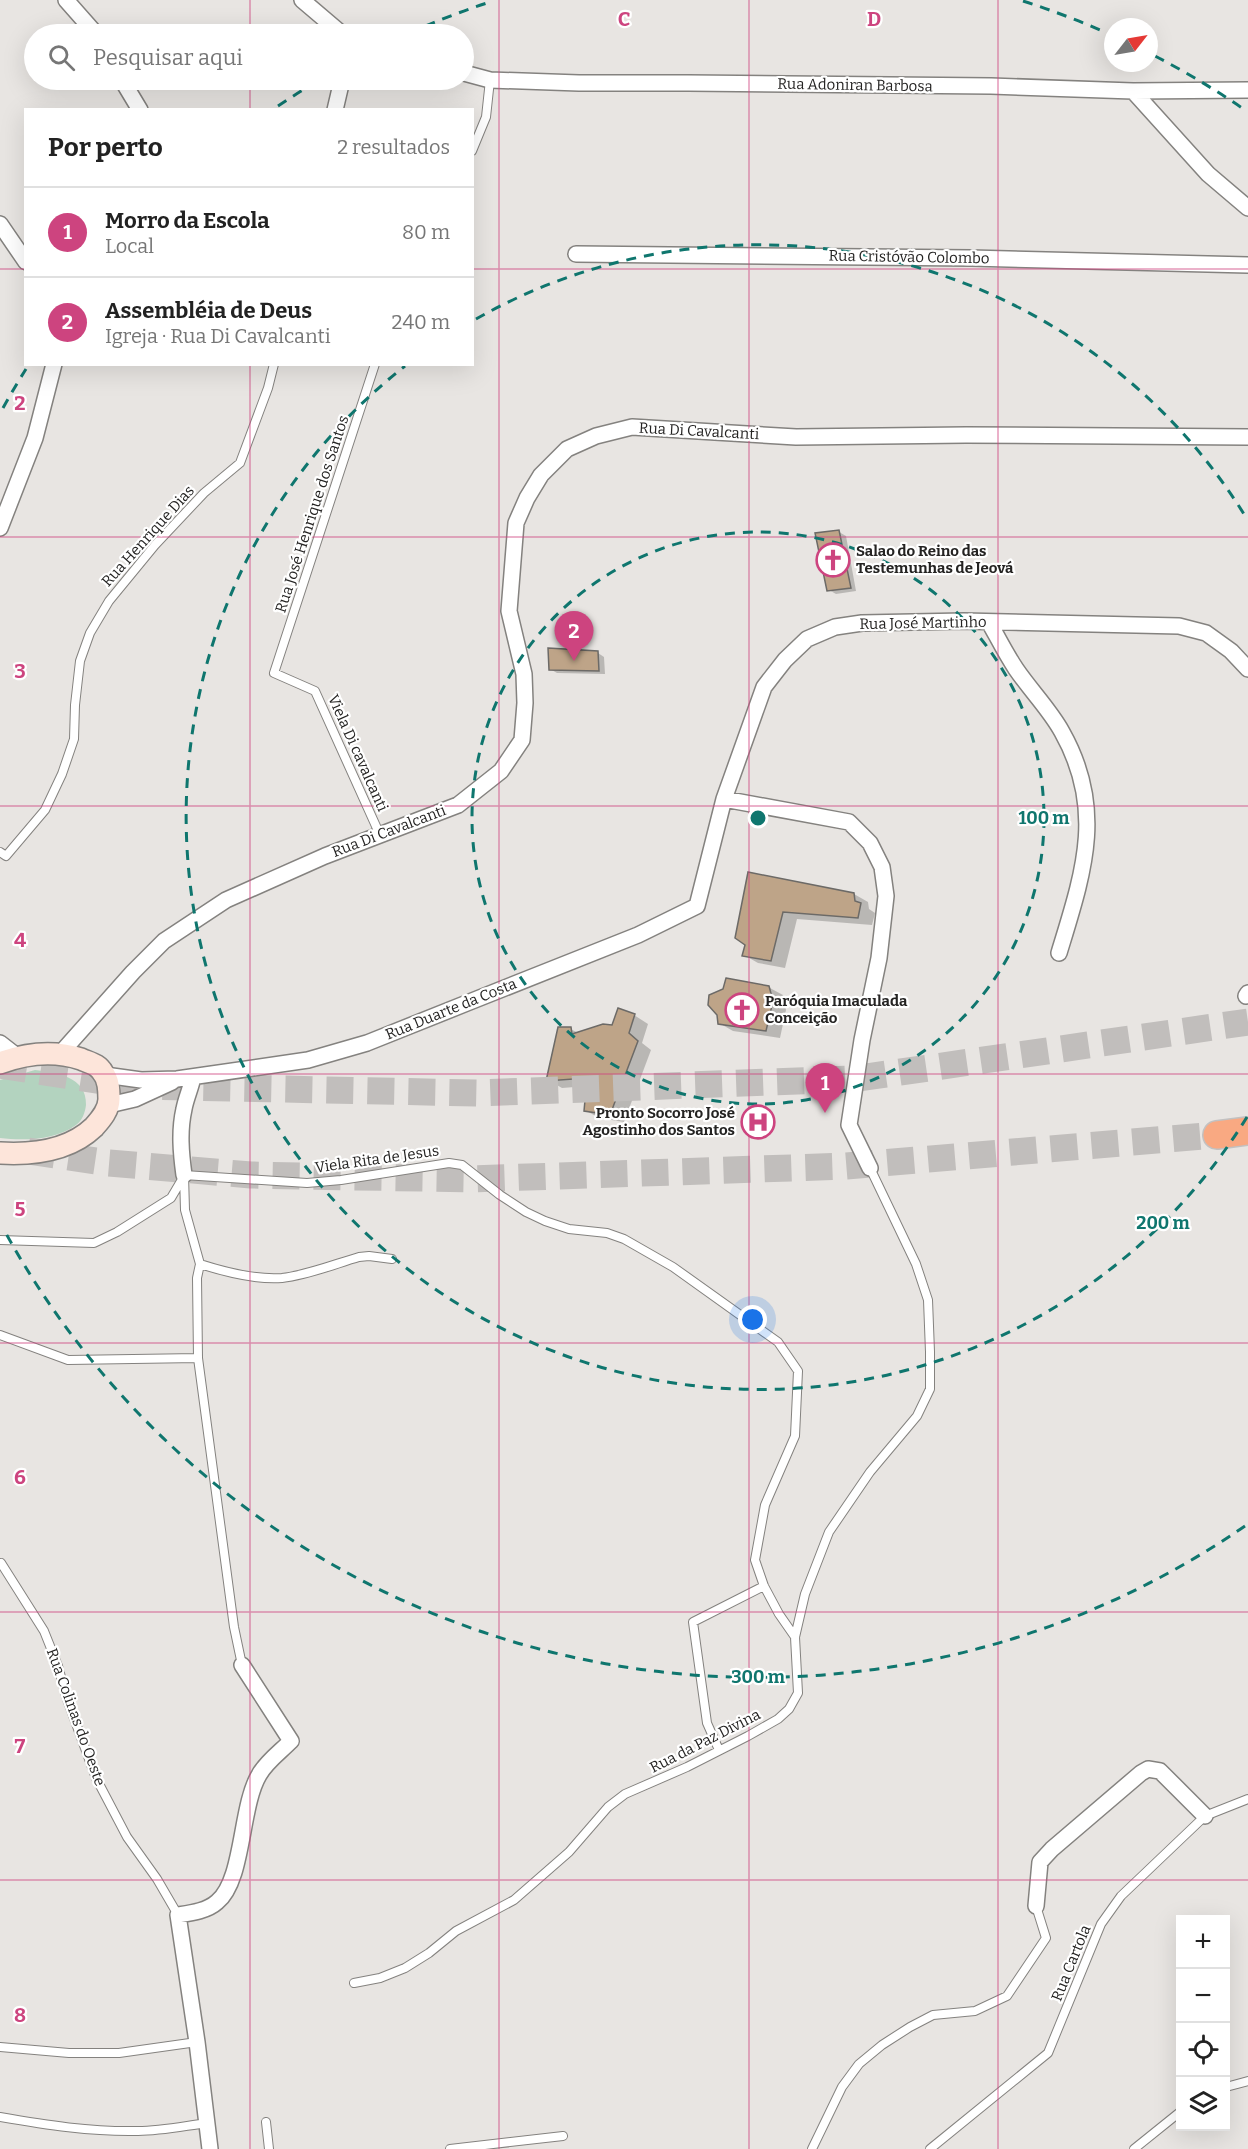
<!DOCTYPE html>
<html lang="pt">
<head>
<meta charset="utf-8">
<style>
	:root { --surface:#fff; --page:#f2f2f2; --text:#222; --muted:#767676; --line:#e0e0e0; --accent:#cd447f }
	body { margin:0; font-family:Bitter,serif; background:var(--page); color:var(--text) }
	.controls { position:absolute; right:18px; bottom:18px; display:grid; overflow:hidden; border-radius:0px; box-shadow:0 6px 24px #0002 }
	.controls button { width:54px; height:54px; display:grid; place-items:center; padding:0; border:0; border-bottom:2px solid var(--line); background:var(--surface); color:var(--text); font:30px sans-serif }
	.compass { position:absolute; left:1104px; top:18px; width:54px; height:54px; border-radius:50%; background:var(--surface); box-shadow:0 6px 24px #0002; rotate:59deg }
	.you { position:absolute; left:753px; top:1320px; width:21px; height:21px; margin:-15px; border:4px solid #fff; border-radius:50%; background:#1a73e8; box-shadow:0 0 0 9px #1a73e833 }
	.badge { display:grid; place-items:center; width:39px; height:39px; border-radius:50%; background:var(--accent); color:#fff; font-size:20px; font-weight:700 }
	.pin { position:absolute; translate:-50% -50px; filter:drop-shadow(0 2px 3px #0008) }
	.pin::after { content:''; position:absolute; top:32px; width:21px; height:18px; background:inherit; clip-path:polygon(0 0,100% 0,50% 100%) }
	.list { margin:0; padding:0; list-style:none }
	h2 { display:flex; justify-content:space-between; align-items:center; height:78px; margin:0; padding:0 24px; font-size:26px }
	h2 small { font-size:20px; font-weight:400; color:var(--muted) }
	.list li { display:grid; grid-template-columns:39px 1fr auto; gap:18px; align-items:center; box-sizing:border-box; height:90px; padding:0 24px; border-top:2px solid var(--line) }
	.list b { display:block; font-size:22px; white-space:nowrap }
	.list p { margin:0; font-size:20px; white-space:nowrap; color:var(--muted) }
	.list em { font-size:20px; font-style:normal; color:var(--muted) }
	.icon { flex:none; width:33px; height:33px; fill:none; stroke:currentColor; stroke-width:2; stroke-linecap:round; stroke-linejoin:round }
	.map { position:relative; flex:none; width:1248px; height:2149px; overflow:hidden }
	.search { position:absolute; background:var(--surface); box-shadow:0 6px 24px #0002; left:24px; top:24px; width:450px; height:66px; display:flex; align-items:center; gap:15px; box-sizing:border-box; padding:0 21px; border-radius:33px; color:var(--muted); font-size:22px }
	.panel { position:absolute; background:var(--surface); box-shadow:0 6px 24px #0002; left:24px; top:108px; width:450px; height:258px; border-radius:0px }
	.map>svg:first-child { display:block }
	.green { fill:#b3d3bf }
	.shadow { fill:#0003 }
	.building { fill:#bea488; stroke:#6c6a67; stroke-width:1.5 }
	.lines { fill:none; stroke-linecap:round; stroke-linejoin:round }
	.highway-tunnel { stroke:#c1bebc; stroke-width:27; stroke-dasharray:27 14; stroke-linecap:butt }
	.lane-casing { stroke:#84827f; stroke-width:10 }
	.street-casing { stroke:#84827f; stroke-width:18 }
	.secondary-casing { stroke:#84827f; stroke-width:24 }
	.highway-casing { stroke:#c2c1c1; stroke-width:30 }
	.lane { stroke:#fff; stroke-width:8 }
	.street { stroke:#fff; stroke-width:15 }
	.secondary { stroke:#fde5da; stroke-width:21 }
	.highway { stroke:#f9a982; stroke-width:27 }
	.grid { fill:none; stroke:#cd447f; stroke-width:1.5; stroke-opacity:0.55 }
	.ring { fill:none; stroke:#0f766e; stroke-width:3; stroke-dasharray:10 8 }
	.labels { text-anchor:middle; stroke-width:4.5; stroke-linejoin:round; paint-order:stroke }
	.street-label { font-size:15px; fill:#242322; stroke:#fff }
	.poi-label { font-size:15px; font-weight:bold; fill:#242322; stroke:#fff; text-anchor:start }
	.grid-label { font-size:20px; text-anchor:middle; font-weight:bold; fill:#cd447f; stroke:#fff; stroke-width:4.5; stroke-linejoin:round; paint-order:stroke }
	.centre { fill:#0f766e; stroke:#fff; stroke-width:3 }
	.ring-label { font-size:18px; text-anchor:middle; font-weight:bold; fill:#0f766e; stroke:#fff; stroke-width:4.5; stroke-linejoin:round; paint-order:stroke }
</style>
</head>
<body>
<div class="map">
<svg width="1248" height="2149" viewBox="0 0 1248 2149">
	<rect width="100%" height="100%" fill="#e8e5e2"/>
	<path class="green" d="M 35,1070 C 56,1073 87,1076 86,1105 C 85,1112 83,1120 76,1125 C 56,1140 24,1141 0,1138 L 0,1080 Z"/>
	<path class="shadow" d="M 839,532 L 846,536 L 856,591 L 836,594 L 829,590 Z
		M 598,653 L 604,657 L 605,674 L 557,673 L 550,669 Z
		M 749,873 L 854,894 L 868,902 L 869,909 L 875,913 L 872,925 L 797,919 L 785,968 L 758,963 L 744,955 L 747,944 Z
		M 768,987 L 783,995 L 786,1010 L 780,1038 L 733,1031 L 719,1023 L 724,990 Z
		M 634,1015 L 648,1024 L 642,1043 L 651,1050 L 624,1122 L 599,1118 L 585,1110 L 588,1086 L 562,1088 L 548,1080 L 570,1029 L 579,1033 L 613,1026 Z"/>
	<path class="building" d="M 839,530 L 851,588 L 827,591 L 815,533 Z
		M 548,648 L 598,651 L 599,671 L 549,670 Z
		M 748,872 L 854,893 L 855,901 L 861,903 L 858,918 L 783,912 L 771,961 L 742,956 L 745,945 L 735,938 Z
		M 726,978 L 769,986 L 773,1001 L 766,1031 L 718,1024 L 717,1015 L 708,1005 L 709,995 L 723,989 Z
		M 618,1008 L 635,1014 L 629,1033 L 638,1041 L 610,1115 L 584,1111 L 587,1078 L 546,1081 L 558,1027 L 571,1027 L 572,1034 L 603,1024 L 612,1025 Z"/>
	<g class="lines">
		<path class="highway-tunnel" d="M 0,1065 L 135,1086 L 477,1093 L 852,1079 L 1248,1022
			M 28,1151 L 109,1163 L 251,1175 L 471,1179 L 846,1166 L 1217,1135"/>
		<g class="lane-casing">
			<path id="lane" d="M 472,151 L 486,117 L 490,80
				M 375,364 L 274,673 L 315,691 L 380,835
				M 0,852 L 6,856 L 45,810 L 62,774 L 74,739 L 75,705 L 80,661 L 90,633 L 109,601 L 155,545 L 204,493 L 240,463 L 268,388 L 274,364
				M 184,1175 L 307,1183 L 341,1180 L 449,1163 L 462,1165 L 500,1195 L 526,1212 L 545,1221 L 569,1229 L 607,1233 L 624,1239 L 673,1267 L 778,1342 L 798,1371 L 795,1436 L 765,1505 L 755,1560 L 764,1586 L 779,1614 L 795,1637
				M 184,1175 L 185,1210 L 200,1264 L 197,1278 L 198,1358 L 234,1627 L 242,1665
				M 0,1240 L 94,1243 L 117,1232 L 171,1198 L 184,1176
				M 200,1264 C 225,1272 256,1280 282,1278 C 308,1275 335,1264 359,1257 L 369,1256 L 392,1259
				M 0,1335 L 68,1360 L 198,1358
				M 1,1563 L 44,1631 L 58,1666 L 67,1699 L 96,1778 L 127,1837 L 157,1879 L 178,1915
				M 719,1750 L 707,1723 L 693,1622 L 764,1586
				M 354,1983 L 380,1978 L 405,1968 L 429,1953 L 456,1931 L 514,1900 L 569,1852 L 608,1807 L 625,1794 L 687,1767 L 748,1736 L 778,1719 L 789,1709 L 798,1693 L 795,1637 L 805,1594 L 829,1532 L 870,1472 L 917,1416 L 930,1389 L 930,1352 L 928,1300 L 916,1264 L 870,1168
				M 0,2047 L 69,2053 L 119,2053 L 197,2042
				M 1226,2087 L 1248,2081
				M 0,2117 C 46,2125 91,2132 138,2131 C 161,2131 184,2126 207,2123
				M 266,2122 L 269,2149
				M 450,2149 L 563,2136
				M 812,2149 L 842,2087 L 859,2064 L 882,2045 L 910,2027 L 933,2015 L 975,2011 L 1007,1996 L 1046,1938 L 1036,1906
				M 930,2149 L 1048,2053 L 1101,1924 L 1121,1896 L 1205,1816 L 1248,1799
				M 1134,2149 L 1180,2112"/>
		</g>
		<g class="street-casing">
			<path id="street" d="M 66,0 L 96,34
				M 302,0 L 342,34
				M 464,73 L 490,80 L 579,83 L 688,83 L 991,86 L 1133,91 L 1248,90
				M 122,80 L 140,110
				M 1133,91 L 1208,174 L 1248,208
				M 335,110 L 342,80
				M 0,224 L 26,262
				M 576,254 L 971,258 L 1248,265
				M 0,528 L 35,438 L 54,364
				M 989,622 C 998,638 1006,654 1016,669 C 1031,691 1050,710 1062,732 C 1106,810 1083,874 1059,953
				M 724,799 L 849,822 L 870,843 L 882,867 L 886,896 L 879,958 L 862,1040 L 849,1125 L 870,1168
				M 1246,996 L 1248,993
				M 0,1043 L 18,1057
				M 60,1054 L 133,972 L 164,941 L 226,900 L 325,856 L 458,805 L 501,771 L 522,740 L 525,703 L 524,674 L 509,611 L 516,523 L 527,498 L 541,475 L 567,449 L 596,436 L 632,427 L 796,437 L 966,435 L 1248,437
				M 105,1075 L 141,1080 L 177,1079 L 308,1060 L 367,1043 L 467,1003 L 638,935 L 697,906 L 724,799 L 764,687 L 785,660 L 807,639 L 835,627 L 862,623 L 964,621 L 1179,626 L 1206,633 L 1231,651 L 1248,669
				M 109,1105 L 135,1099 L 172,1082
				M 184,1175 C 181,1153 179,1131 184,1109 C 186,1098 191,1088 193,1077
				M 1036,1906 L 1040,1862 L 1052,1849 L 1141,1773 L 1148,1769 L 1160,1771 L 1205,1816
				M 210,2149 L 197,2042 L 178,1915 C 191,1913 207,1911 217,1902 C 244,1880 240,1807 259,1775 C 266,1762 280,1752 291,1741 L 242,1665"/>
		</g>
		<g class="secondary-casing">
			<path id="secondary" d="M 0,1063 C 27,1053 53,1050 81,1059 C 90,1063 98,1064 103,1073 C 109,1080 109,1091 109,1099 C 109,1110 101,1119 94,1127 C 69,1151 34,1155 0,1153"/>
		</g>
		<g class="highway-casing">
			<path id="highway" d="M 1217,1135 L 1248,1131"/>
		</g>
		<use href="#lane" class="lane"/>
		<use href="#street" class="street"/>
		<use href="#secondary" class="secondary"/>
		<use href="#highway" class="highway"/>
	</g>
	<path class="grid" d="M 250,0 L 250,34M 499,0 L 499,2149M 749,0 L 749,2149M 998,0 L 998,2149M 250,80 L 250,110M 0,269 L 26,269M 472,269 L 1248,269M 250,364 L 250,2149M 0,537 L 1248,537M 0,806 L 1248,806M 0,1074 L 1248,1074M 0,1343 L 1248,1343M 0,1612 L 1248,1612M 0,1880 L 1248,1880"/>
	<g class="ring">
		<circle cx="758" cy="818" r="286"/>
		<path d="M1247 1117A573 573 0 1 1 405 366M476 319A573 573 0 0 1 1247 519"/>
		<path d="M1245 1526A859 859 0 0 1 3 1228M3 408A859 859 0 0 1 26 369M278 106A859 859 0 0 1 316 82M409 33A859 859 0 0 1 493 1M1023 1A859 859 0 0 1 1107 33M1155 56A859 859 0 0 1 1245 110"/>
	</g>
	<defs>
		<g id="church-ring" transform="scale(1.725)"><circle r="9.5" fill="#fff" stroke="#cd447f" stroke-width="1.5"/><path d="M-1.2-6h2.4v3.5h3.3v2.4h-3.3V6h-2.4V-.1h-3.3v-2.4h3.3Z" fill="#cd447f"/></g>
		<g id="hospital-ring" transform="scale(1.725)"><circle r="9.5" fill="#fff" stroke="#cd447f" stroke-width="1.5"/><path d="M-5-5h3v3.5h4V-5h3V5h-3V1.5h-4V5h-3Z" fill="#cd447f"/></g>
	</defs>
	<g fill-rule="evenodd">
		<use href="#church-ring" x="833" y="560"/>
		<use href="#church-ring" x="742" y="1010"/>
		<use href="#hospital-ring" x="758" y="1122"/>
	</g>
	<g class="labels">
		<g class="street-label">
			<text transform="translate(855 85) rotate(1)" y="5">Rua Adoniran Barbosa</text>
			<text transform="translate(909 257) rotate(1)" y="5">Rua Cristóvão Colombo</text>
			<text transform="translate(699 431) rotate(3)" y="5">Rua Di Cavalcanti</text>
			<text transform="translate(312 514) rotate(-72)" y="5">Rua José Henrique dos Santos</text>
			<text transform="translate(148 536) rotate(-48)" y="5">Rua Henrique Dias</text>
			<text transform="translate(923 623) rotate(-1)" y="5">Rua José Martinho</text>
			<text transform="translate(358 753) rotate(66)" y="5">Viela Di cavalcanti</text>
			<text transform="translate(389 831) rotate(-21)" y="5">Rua Di Cavalcanti</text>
			<text transform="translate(451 1009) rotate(-22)" y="5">Rua Duarte da Costa</text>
			<text transform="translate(377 1159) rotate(-8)" y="5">Viela Rita de Jesus</text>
			<text transform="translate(76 1717) rotate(70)" y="5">Rua Colinas do Oeste</text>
			<text transform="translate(705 1741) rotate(-27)" y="5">Rua da Paz Divina</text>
			<text transform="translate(1071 1963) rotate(-68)" y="5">Rua Cartola</text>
		</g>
		<g class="poi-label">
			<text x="856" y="556">Salao do Reino das<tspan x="856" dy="17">Testemunhas de Jeová</tspan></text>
			<text x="765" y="1006">Paróquia Imaculada<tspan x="765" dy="17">Conceição</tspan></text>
			<text x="735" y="1118" text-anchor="end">Pronto Socorro José<tspan x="735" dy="17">Agostinho dos Santos</tspan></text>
		</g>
	</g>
	<g class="grid-label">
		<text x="624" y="26">C</text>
		<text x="874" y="26">D</text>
		<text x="20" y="410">2</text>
		<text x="20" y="678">3</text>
		<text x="20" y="947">4</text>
		<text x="20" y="1216">5</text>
		<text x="20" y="1484">6</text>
		<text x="20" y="1753">7</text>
		<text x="20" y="2022">8</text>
	</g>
	<circle cx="758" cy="818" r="9" class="centre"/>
	<g class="ring-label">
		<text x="1044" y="824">100 m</text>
		<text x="1163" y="1229">200 m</text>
		<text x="758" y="1683">300 m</text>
	</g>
</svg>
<div class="controls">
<button>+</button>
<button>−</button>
<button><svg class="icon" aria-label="locate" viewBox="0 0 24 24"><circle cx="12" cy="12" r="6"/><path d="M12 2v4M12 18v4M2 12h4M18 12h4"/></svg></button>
<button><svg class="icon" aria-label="layers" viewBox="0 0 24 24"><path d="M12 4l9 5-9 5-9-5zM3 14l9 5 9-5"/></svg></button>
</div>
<svg class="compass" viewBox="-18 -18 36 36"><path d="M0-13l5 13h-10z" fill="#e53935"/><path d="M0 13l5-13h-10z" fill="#767676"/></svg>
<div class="you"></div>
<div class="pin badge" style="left:825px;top:1113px">1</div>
<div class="pin badge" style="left:574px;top:661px">2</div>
<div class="search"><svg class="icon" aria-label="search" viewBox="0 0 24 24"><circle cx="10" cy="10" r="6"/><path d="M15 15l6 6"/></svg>Pesquisar aqui</div>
<section class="panel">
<h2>Por perto<small>2 resultados</small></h2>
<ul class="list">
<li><span class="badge">1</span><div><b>Morro da Escola</b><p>Local</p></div><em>80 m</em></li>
<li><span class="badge">2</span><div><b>Assembléia de Deus</b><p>Igreja · Rua Di Cavalcanti</p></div><em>240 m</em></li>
</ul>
</section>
</div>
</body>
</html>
